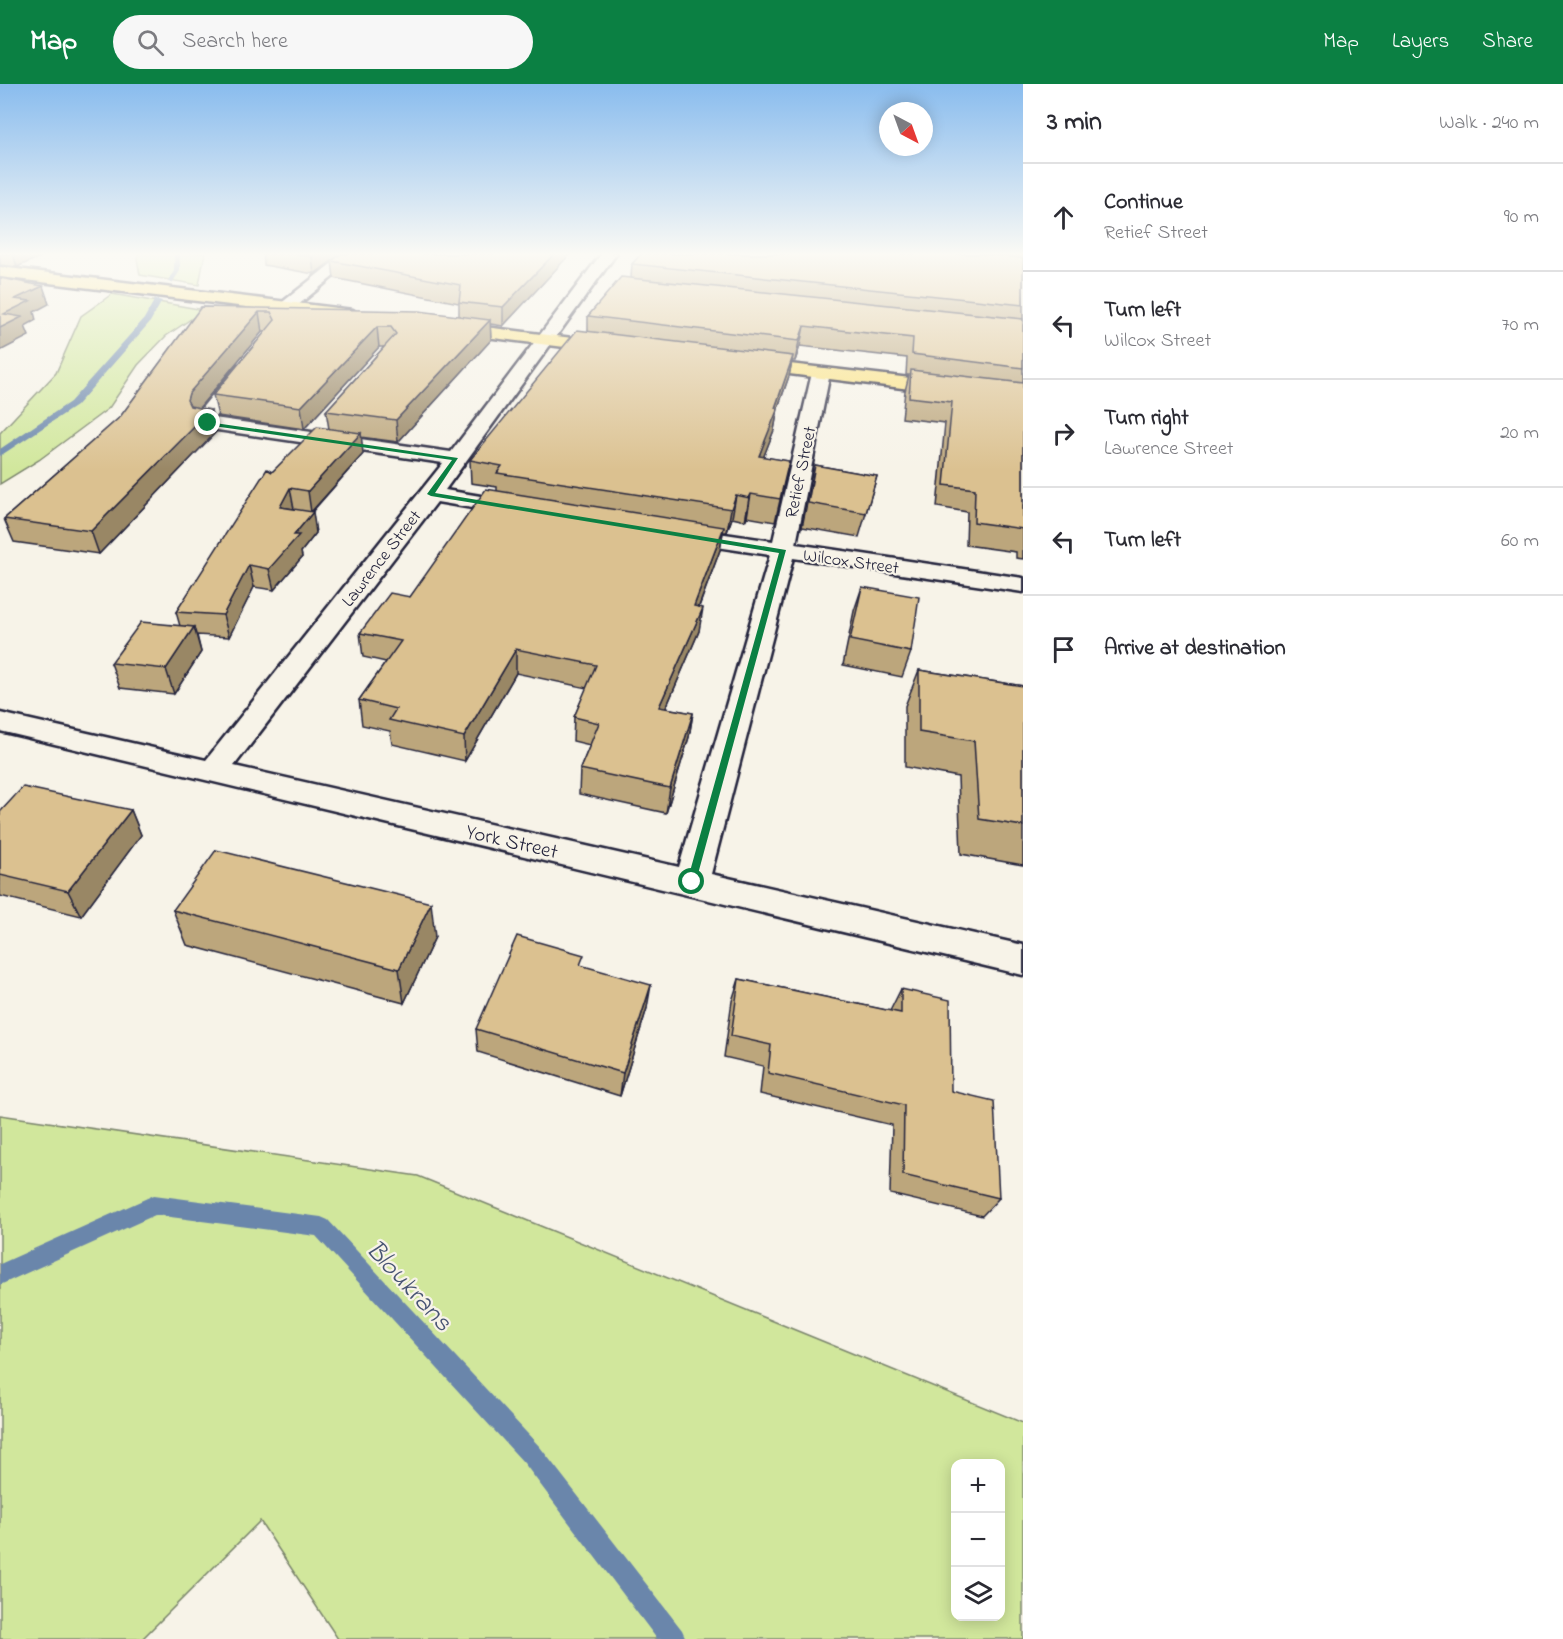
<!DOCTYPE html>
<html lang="en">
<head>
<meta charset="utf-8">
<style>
	:root { --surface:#fff; --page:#f7f7f7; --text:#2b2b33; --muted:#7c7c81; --line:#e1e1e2; --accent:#0b8043 }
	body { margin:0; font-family:"Indie Flower",sans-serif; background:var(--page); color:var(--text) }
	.controls { position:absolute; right:18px; bottom:18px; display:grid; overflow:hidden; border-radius:12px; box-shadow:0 3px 15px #0003 }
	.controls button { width:54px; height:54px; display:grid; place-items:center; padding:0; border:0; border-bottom:2px solid var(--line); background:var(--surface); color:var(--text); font:30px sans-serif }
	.compass { position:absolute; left:879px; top:18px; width:54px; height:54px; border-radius:50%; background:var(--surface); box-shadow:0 3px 15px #0003; rotate:139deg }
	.stop { position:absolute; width:18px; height:18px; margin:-14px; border:4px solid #0b8043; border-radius:50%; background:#fff }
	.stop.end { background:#0b8043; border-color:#fff; box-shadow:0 2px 6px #0008 }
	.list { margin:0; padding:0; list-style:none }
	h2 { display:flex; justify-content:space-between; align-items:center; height:78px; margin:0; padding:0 24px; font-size:26px }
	h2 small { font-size:20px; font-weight:400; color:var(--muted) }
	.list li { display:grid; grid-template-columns:39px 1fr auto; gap:18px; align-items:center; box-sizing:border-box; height:108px; padding:0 24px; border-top:2px solid var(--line) }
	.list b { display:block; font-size:22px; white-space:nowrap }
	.list p { margin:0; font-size:20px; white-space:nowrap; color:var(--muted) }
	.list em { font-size:20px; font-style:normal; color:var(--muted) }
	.icon { flex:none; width:33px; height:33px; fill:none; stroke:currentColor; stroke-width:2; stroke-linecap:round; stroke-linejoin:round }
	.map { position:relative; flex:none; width:1023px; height:1555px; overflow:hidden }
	header { display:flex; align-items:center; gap:36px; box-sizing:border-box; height:84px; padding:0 30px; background:var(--accent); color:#fff }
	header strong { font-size:28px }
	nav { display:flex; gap:33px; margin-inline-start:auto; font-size:21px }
	.search { width:420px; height:54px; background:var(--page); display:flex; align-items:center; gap:15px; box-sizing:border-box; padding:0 21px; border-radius:33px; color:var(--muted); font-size:22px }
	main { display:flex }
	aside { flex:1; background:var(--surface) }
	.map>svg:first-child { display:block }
	.green { fill:#d1e79c; stroke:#7a846c; stroke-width:1.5; fill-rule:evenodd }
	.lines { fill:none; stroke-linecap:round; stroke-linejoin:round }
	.stream { fill:#6b86ab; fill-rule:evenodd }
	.minor-casing { stroke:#22223b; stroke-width:5 }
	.major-casing { stroke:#22223b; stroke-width:5 }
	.minor { fill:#f7f3e8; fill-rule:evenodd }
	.major { fill:#fae180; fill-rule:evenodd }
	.wall { fill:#bca67c; stroke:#22223b; stroke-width:1.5 }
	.shaded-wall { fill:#998765; stroke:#22223b; stroke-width:1.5 }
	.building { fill:#dbc190; stroke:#22223b; stroke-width:1.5 }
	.route { fill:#0b8043 }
	.labels { text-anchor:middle; stroke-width:4.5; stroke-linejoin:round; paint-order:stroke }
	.far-street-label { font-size:18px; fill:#22223b; stroke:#f7f3e8 }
	.street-label { font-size:21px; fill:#22223b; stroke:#f7f3e8 }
	.near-water-label { font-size:27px; font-style:italic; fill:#475473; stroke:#f7f3e8 }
</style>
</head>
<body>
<header>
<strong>Map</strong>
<div class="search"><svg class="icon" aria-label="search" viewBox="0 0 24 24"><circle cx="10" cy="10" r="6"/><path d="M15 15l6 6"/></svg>Search here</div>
<nav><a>Map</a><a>Layers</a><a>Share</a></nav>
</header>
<main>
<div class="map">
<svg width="1023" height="1555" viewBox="0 0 1023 1555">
	<rect width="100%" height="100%" fill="#f7f3e8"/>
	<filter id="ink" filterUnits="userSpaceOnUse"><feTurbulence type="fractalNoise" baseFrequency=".0167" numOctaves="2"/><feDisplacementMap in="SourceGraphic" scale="12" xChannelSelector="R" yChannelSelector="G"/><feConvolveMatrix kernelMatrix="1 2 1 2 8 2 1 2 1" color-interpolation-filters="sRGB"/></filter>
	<g filter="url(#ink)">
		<path class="green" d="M 138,169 L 205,169 L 199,201 L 140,191 L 137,175 Z
			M 112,210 L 204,226 L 166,252 L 138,281 L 109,324 L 39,376 L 0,400 L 0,349 L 56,289 L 81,232 Z
			M 0,1031 L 418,1092 L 1023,1339 L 1023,1555 L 338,1555 L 260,1437 L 142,1555 L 0,1555 ZM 956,1380 L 1000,1380 L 1000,1532 L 956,1532 Z"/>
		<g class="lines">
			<path class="stream" d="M 174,169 L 180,169 L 180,187 L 172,199 L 168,197 L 174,187 Z
				M 155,215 L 162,217 L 150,238 L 76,322 L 0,372 L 0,365 L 70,318 L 144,235 Z
				M 154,1111 L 321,1133 L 328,1136 L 540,1363 L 682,1546 L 686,1555 L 657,1555 L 524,1379 L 316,1152 L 155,1131 L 0,1201 L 0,1180 Z"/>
			<g class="minor-casing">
				<path id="minor" d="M 345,169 L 362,169 L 292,226 L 280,226 L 278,223 L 280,220 Z
					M 602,169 L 617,169 L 445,406 L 528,420 L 531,425 L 528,430 L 520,432 L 437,418 L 234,682 L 679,783 L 770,471 L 677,457 L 669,455 L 665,450 L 669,445 L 677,443 L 773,457 L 812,289 L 815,285 L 827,285 L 830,289 L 796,460 L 1023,494 L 1023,508 L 793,474 L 711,790 L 1023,861 L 1023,891 L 0,647 L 0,629 L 206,676 L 443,379 L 204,344 L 197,342 L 194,338 L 196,331 L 237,281 L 249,281 L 252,285 L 214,334 L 451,368 Z"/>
			</g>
			<g class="major-casing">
				<path id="major" d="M 0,183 L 353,226 L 361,231 L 353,236 L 0,193 Z
					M 445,238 L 612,259 L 618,260 L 621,264 L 618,268 L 612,269 L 439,247 L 437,243 L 439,239 Z
					M 746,275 L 1023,307 L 1023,319 L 740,284 L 737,280 L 740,276 Z"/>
			</g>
			<use href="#minor" class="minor"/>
			<use href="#major" class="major"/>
		</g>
		<path class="wall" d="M 0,170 L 46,170 L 17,183 L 0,181 Z
			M 263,170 L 341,170 L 314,190 L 264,181 Z
			M 570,170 L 503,242 L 490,240 L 491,256 L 398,358 L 361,353 L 363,370 L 312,428 L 316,449 L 301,468 L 302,473 L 274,506 L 254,503 L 229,553 L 197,551 L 201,568 L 174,610 L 120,604 L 111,579 L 180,542 L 176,528 L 272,388 L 329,345 L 326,327 L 384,263 L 379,263 L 304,345 L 218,332 L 213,311 L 265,248 L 262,248 L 199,324 L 216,348 L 99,470 L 14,458 L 4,435 L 120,333 L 201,223 L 459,232 L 459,219 L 334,194 L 332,177 Z
			M 641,170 L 1023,170 L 1023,475 L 1016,474 L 1016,468 L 966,461 L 967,428 L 937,423 L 945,339 L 902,334 L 905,307 L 909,291 L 906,291 L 907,274 L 800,262 L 795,277 L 792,277 L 789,292 L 778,324 L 774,346 L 763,373 L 789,377 L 775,438 L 747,433 L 745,437 L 732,434 L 727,448 L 723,448 L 720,466 L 699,523 L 699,547 L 666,624 L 693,629 L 689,653 L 666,729 L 579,710 L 580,685 L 590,661 L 573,657 L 574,633 L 587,604 L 516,589 L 465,677 L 392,660 L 390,647 L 362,641 L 359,616 L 386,578 L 363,573 L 360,549 L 410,513 L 497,407 L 497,403 L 471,399 L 470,376 L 588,247 L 588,232 L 631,194 L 632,180 Z
			M 815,381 L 877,392 L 859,453 L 802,443 Z
			M 862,503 L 911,568 L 902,593 L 843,581 L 854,527 Z
			M 919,586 L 1023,602 L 1023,781 L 961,770 L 958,693 L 905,683 L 905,622 Z
			M 131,726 L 141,751 L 81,832 L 0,812 L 0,728 Z
			M 173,826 L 435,853 L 404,919 L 187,861 Z
			M 583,882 L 647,924 L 620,1012 L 478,968 L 476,945 Z
			M 739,895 L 890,927 L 901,905 L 951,1007 L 999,1114 L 982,1132 L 890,1110 L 892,1041 L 760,1010 L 763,982 L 724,973 L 732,917 Z"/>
		<path class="shaded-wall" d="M 13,170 L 46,170 L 17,183 Z
			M 316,170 L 341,170 L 314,190 L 312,173 Z
			M 554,170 L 570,170 L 503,242 L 503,223 Z
			M 43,202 L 49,220 L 34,228 L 36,236 L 25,242 L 29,252 L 0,267 L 0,244 L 4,230 L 15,215 Z
			M 259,228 L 262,248 L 194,330 L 187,316 L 189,309 Z
			M 490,236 L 491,256 L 398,358 L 396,336 Z
			M 804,242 L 800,262 L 795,277 L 799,257 Z
			M 377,243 L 379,263 L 304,345 L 301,323 Z
			M 793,272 L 789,292 L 777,326 L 778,324 L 774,346 L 755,395 L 759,372 L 775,324 Z
			M 211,326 L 216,348 L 99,470 L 91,447 Z
			M 361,349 L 363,370 L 311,428 L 308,407 Z
			M 290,404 L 294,425 L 280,423 Z
			M 751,410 L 747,433 L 745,437 L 749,414 Z
			M 736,411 L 732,434 L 727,448 L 731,425 Z
			M 313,428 L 316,449 L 301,468 L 302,473 L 274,506 L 269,485 L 294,451 Z
			M 724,443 L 720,466 L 690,546 L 694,522 Z
			M 249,481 L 254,503 L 229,553 L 223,531 Z
			M 703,524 L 699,547 L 656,647 L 659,623 Z
			M 194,543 L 201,568 L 174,610 L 166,585 Z
			M 516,565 L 516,589 L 465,677 L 464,653 Z
			M 693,629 L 689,653 L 666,729 L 670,704 Z
			M 131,726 L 141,751 L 81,832 L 68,807 Z
			M 431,819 L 435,853 L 404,919 L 399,885 Z
			M 651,901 L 647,924 L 620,1012 L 623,989 Z"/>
		<path class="building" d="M 295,170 L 316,170 L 312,173 Z
			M 341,170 L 554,170 L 503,223 L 459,218 L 461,201 L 332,177 Z
			M 641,170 L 979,170 L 1023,174 L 1023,221 L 632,180 Z
			M 621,193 L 1023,235 L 1023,284 L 912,270 L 913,254 L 804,242 L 799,257 L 588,232 Z
			M 0,194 L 43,202 L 15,215 L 30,217 L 4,230 L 22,233 L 0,244 Z
			M 201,223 L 419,227 L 490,236 L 396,336 L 326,327 L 396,250 L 391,243 L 377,243 L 301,323 L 213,311 L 275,236 L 271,228 L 259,228 L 189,309 L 187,316 L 190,322 L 211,326 L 91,447 L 4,435 L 120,333 Z
			M 577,246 L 793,272 L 775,324 L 778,324 L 759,372 L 789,377 L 780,415 L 751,410 L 749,414 L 736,411 L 731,425 L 497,389 L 502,382 L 470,376 Z
			M 911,286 L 1023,299 L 1023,445 L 974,438 L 975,405 L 944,401 L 952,318 L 909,313 Z
			M 317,343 L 361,349 L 308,407 L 290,404 L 280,423 L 313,428 L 294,451 L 299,451 L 269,485 L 249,481 L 223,531 L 176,528 L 267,385 L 272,388 Z
			M 815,381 L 877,392 L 866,429 L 808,419 Z
			M 486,405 L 724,443 L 694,522 L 703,524 L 659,623 L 693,629 L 670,704 L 580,685 L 599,639 L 574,633 L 596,581 L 516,565 L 464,653 L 389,636 L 396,625 L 359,616 L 401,557 L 360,549 L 390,509 L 410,513 Z
			M 862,503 L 919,513 L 911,568 L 850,556 Z
			M 141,538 L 194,543 L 166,585 L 111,579 Z
			M 919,586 L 1023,602 L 1023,742 L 979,735 L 974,657 L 919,648 Z
			M 23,703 L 131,726 L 68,807 L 0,791 L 0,728 Z
			M 216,766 L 431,819 L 399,885 L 173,826 Z
			M 517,852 L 584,871 L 580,881 L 651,901 L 623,989 L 476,945 Z
			M 739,895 L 901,929 L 901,905 L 950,916 L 951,1007 L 994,1017 L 999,1114 L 903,1091 L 904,1021 L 768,989 L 771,961 L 731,952 Z"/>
	</g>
	<linearGradient id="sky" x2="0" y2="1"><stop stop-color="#89bcee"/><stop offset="0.44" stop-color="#fbfaf5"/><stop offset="1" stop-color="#fbfaf5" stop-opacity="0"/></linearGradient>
	<rect width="1023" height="387" fill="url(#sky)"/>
	<path class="route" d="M 208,338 L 458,374 L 435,409 L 786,466 L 695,801 L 688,801 L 687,798 L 779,469 L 431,412 L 427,410 L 452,376 L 206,341 Z"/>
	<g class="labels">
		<g class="far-street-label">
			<text transform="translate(800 388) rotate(-78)" y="6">Retief Street</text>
			<text transform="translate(381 474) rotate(-52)" y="6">Lawrence Street</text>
			<text transform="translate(851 477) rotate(8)" y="6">Wilcox Street</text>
		</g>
		<g class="street-label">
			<text transform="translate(512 757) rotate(13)" y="7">York Street</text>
		</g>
		<g class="near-water-label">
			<text transform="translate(410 1201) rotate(47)" y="9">Bloukrans</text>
		</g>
	</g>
</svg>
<div class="controls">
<button>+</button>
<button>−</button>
<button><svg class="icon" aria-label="layers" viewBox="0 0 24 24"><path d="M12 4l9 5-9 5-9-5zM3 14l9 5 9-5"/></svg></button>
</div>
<svg class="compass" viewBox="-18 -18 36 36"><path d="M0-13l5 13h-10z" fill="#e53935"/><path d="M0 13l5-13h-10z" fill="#7c7c81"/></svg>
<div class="stop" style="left:692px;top:798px"></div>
<div class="stop end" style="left:208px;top:339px"></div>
</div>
<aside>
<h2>3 min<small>Walk · 240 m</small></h2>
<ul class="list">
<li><svg class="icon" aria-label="ahead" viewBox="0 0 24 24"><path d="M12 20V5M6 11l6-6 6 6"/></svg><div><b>Continue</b><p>Retief Street</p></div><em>90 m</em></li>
<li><svg class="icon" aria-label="left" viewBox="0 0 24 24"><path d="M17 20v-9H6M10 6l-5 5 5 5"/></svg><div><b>Turn left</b><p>Wilcox Street</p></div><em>70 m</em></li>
<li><svg class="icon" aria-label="right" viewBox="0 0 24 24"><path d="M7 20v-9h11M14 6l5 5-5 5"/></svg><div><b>Turn right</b><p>Lawrence Street</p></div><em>20 m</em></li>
<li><svg class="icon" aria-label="left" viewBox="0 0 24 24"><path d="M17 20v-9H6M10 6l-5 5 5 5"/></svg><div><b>Turn left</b></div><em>60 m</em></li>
<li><svg class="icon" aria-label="arrive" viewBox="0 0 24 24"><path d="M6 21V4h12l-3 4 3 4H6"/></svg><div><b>Arrive at destination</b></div></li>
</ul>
</aside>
</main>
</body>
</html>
